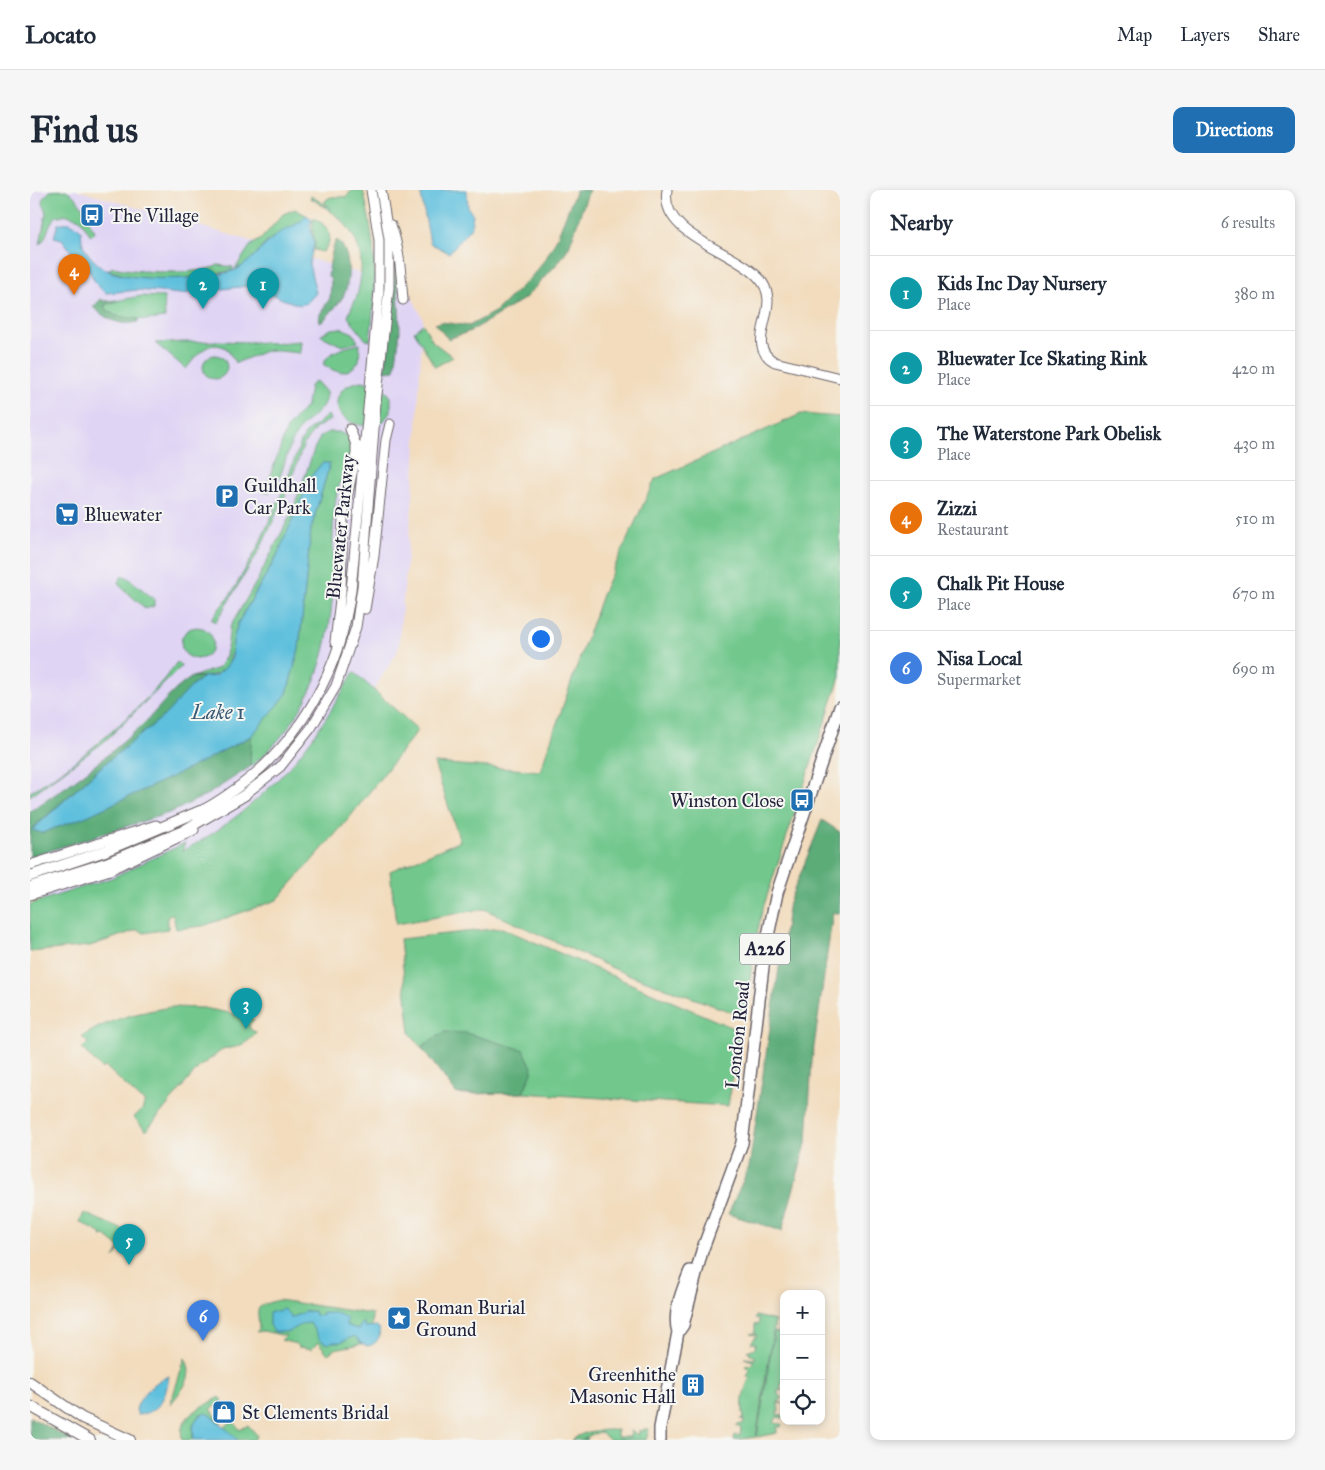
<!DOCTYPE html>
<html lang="en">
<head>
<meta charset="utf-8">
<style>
	:root { --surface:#fff; --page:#f6f6f7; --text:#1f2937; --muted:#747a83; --line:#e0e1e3; --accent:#1f6fb2 }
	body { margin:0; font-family:"IM FELL Great Primer",serif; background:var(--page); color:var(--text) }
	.controls { position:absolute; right:15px; bottom:15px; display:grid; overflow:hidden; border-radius:10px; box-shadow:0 2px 8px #0003 }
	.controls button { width:45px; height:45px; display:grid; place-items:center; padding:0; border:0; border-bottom:1px solid var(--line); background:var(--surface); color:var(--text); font:25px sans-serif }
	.you { position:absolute; left:510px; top:448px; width:18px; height:18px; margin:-12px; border:4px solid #fff; border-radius:50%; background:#1a73e8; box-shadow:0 0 0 8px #1a73e833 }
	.badge { display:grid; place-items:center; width:32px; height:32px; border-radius:50%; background:var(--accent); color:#fff; font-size:16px; font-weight:700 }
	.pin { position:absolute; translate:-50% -41px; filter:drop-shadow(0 1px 2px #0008) }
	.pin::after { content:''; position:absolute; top:26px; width:18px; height:15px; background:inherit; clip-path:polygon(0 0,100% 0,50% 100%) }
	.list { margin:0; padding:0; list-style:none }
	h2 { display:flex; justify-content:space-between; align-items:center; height:65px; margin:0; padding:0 20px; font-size:21px }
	h2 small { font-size:16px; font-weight:400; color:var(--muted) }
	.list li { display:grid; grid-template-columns:32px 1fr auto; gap:15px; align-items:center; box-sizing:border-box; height:75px; padding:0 20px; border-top:1px solid var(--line) }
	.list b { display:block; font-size:19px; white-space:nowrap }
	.list p { margin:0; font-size:16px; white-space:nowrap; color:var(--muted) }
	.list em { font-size:16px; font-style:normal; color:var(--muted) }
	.icon { flex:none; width:28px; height:28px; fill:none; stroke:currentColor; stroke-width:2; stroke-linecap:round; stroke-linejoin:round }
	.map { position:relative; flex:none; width:810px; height:1250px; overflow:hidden; border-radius:10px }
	header { display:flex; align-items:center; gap:30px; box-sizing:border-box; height:70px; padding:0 25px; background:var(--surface); border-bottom:1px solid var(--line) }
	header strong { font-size:24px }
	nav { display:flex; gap:28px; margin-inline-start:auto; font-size:18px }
	.intro { display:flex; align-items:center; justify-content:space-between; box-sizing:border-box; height:120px; padding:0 30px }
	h1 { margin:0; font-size:35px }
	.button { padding:12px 22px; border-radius:10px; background:var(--accent); color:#fff; font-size:18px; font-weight:700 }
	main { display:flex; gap:30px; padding:0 30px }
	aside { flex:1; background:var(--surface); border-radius:10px; box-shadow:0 2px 8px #0003 }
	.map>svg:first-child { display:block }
	.built { fill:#e0d4f4 }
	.green { fill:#71c78c; stroke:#4a7464 }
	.forest { fill:#5cac78; stroke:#3f675a }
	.water { fill:#5fc0dd; stroke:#40718c }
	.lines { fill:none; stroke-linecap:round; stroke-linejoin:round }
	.tertiary-casing { stroke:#6b6368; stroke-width:11 }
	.secondary-casing { stroke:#6b6368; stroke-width:12 }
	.primary-casing { stroke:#6b6368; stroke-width:14 }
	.tertiary { stroke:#fff; stroke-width:9 }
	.secondary { stroke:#fff; stroke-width:10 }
	.primary { stroke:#fff; stroke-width:11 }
	.labels { text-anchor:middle; stroke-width:4; stroke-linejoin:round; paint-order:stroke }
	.shield { fill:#f6f6f2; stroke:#626272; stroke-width:1 }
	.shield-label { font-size:18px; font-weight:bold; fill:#22223b }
	.poi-label { font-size:19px; fill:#22223b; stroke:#f6f6f2; text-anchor:start }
	.street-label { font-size:19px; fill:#22223b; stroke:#f6f6f2 }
	.water-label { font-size:20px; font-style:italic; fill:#375974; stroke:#f6f6f2 }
</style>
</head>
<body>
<header>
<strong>Locato</strong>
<nav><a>Map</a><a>Layers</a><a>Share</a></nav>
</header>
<div class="intro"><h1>Find us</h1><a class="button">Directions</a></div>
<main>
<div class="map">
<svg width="810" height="1250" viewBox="0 0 810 1250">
	<rect width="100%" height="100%" fill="#f6f6f2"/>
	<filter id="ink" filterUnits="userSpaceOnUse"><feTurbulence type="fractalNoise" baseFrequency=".02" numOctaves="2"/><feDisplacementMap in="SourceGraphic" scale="10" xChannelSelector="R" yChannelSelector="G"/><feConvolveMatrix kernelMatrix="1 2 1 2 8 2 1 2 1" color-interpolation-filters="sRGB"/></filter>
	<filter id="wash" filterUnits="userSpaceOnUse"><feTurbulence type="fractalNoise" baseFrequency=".0096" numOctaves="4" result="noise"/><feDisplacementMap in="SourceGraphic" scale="20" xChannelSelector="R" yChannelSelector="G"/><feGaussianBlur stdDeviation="1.12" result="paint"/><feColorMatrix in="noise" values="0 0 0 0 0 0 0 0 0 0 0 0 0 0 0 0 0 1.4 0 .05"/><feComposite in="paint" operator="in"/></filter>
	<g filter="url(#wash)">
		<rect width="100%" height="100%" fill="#f2dcbd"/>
		<path class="built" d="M 0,0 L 47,0 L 377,97 L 393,129 L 383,306 L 368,461 L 283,596 L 166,692 L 24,713 L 0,707 Z"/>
		<path class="green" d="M 36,0 C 52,8 55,27 65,41 L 61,46 L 50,29 L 34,24 L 33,26 L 27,26 C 17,33 19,46 10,54 L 16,23 L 12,9 L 20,1 Z
			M 322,0 L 333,0 C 347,57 347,93 340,151 L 336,150 L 318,127 C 320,118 326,111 328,102 C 339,55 320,30 280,8 L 281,6 L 302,19 L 294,12 C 302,3 306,9 317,6 Z
			M 265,19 L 276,25 L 274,29 C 261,38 246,43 235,54 C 226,64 218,75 205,79 L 220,56 L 231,49 L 253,24 Z
			M 284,28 C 300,37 305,47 293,62 L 284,60 C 287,49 279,38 284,28 Z
			M 188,75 L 203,77 L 203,80 C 163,89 118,95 78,80 L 83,77 C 103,82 171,86 188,75 Z
			M 111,106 L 134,107 L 135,128 L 116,130 L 85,126 L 75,118 L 75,113 Z
			M 393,134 L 403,152 L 423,167 L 405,177 L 384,141 Z
			M 311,138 L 323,143 L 328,152 L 312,156 L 290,145 L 301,139 Z
			M 188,151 L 247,153 L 271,151 L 270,163 L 238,160 L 206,173 L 196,158 C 177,148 166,167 156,179 L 125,153 Z
			M 330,154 L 329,171 C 318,186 306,184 293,174 C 299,160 317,157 330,154 Z
			M173 177a12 12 0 1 1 24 0a12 12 0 1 1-24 0Z
			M 286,191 L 296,202 C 298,219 279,227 270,239 C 256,257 255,279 245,298 L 239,302 L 233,302 L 231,296 L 236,298 L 257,238 L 277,215 L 280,196 Z
			M 332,191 L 352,196 L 361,207 L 361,222 L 351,234 C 304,245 290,197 332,191 Z
			M 771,224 L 810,227 L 810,487 L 732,721 L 724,760 L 715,827 L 589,781 L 454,719 L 366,734 L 360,681 L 430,651 L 404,573 L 510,581 L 573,402 L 625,289 Z
			M 298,225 L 300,230 L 286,238 L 274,254 L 255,306 L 229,361 L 186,432 L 181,429 L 201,404 L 227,359 L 251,305 L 271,252 L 276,243 Z
			M 298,242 L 309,242 L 319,247 L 323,259 C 317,276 309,291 306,309 C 301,339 304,367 303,397 C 300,468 278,531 220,577 L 221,546 L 257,503 L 269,459 L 281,339 L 300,273 L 208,433 C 197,468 209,487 162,487 L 188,478 L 196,466 L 200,437 L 228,389 L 263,320 L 285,257 L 291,246 Z
			M 92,386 L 97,387 L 124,409 L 124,416 L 116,419 L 90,396 L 88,392 Z
			M151 453a16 16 0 1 1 32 0a16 16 0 1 1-32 0Z
			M 147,472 L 152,476 L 75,551 L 0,606 L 0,602 C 47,574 116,517 147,472 Z
			M 324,482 L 388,540 L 316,632 L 247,710 L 173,736 L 146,739 L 143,724 L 138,725 L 138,739 L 114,743 L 107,740 L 60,756 L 0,762 L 0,714 L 81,688 L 155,653 L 152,661 C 195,640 246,597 274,559 C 293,535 308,508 324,482 Z
			M 472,738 L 710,841 L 698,916 L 493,903 L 427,904 L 380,843 L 370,749 Z
			M 140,817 L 174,818 L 219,827 L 224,830 L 219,835 L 221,840 L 226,842 C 222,851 205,860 195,858 L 169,877 L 116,941 L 104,927 L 112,920 L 115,911 L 110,909 L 75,876 L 72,879 L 52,859 L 58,853 L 52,847 C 80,828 108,823 140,817 Z
			M 54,1023 L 103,1044 L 84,1068 L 90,1058 L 75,1046 L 71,1047 L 72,1044 L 50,1032 Z
			M 248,1110 L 342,1124 L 341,1152 L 305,1159 L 298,1164 L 288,1152 L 282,1159 L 268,1157 L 266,1154 L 251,1150 L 256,1146 L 233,1141 L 226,1142 L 229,1139 C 228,1116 223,1117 248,1110 Z
			M 726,1126 L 745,1131 L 726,1247 L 704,1250 L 705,1245 L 710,1246 L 711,1238 L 706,1236 L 714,1233 L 714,1230 L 710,1229 L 714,1228 C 711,1215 713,1199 720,1188 L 717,1187 L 720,1180 L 715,1176 L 723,1174 L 723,1171 L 714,1168 L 725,1169 L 725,1166 L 720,1165 L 720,1162 L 717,1161 L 725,1158 L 726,1153 L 721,1153 L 727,1145 L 720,1144 L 725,1143 L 725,1134 L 728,1135 L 729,1130 L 725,1129 Z
			M 744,1142 L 754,1143 L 754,1179 L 752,1182 L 754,1185 L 752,1190 L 754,1193 L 751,1193 L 751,1199 L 754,1200 L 748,1201 L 748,1204 L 753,1208 L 748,1212 L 754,1214 L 748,1213 L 749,1221 L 746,1224 L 753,1225 L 753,1228 L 747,1227 L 744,1233 L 752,1234 L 751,1237 L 747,1237 L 747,1243 L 727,1247 Z
			M 155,1168 C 166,1188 151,1200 140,1215 Z
			M 190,1207 L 193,1210 L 181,1219 L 194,1237 L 203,1231 L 210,1240 L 218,1235 L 227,1245 L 224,1250 C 220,1250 211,1250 208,1250 C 194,1242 186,1221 170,1224 L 163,1236 L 163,1250 L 152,1250 C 147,1225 173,1217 190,1207 Z
			M 614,1239 L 619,1239 L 616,1250 L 580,1250 L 570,1242 L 553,1248 L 558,1248 L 557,1250 L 542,1250 C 554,1240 571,1240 587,1240 L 587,1247 L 600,1247 L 601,1241 L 609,1245 L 609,1240 L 614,1241 Z"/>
		<path class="forest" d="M 546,0 L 559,0 L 539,57 L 528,73 L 494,109 L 441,141 L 418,149 L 405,134 L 411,132 L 439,136 L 466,121 L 502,86 L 516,68 L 526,50 Z
			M 307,50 C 321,60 321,92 313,107 C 307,116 299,124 292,132 L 289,132 L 290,124 L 300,108 L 301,90 L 298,87 C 299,78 302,54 307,50 Z
			M 365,71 L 367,71 L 370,141 L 365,180 L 355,181 L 363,113 Z
			M 71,109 L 74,111 L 87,110 L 86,113 L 75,114 L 75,118 L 85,126 L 108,129 L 108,132 C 89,136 77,130 63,117 Z
			M 162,487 L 173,487 L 134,526 L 71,577 L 2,639 L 12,643 C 84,616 153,581 221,546 L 220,577 L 180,603 L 142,622 L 0,667 L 0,621 C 39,596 76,568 110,537 C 129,519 139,502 162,487 Z
			M 792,630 L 810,642 L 810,724 L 803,722 L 782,871 L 777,950 L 752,1041 L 698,1024 L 719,977 L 759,712 Z
			M 414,842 L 436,843 L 494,860 L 503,880 L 493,903 L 427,904 L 391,857 Z
			M 0,1227 L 42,1250 L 0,1250 Z"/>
		<path class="water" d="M 390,0 L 437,0 L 438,18 L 443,24 L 441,37 L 419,63 L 400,53 Z
			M 276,25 L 282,29 L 280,35 L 284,54 L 279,74 L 286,103 L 277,113 L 270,115 L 252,109 L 226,95 L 151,104 L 108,100 L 76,103 L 66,94 L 59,80 L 40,71 L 41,61 L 32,49 L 24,47 L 28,34 C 37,31 45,34 51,40 C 52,45 51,50 53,55 C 56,63 66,73 73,78 C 93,93 188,91 209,78 C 225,68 234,54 249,43 C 257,38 271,34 276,25 Z
			M 292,273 L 300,273 L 281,339 L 269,459 L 257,503 L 248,515 L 221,546 L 158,579 L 57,626 L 12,643 L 2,640 L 71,577 L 134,526 L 164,494 L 173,487 L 185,486 L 195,478 L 202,468 L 203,450 L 208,433 L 246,368 L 282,285 Z
			M 254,1119 L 261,1128 L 274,1122 L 284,1121 L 285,1125 L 292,1126 L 292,1123 L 306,1123 L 317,1128 L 316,1135 L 328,1139 L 333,1132 L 335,1137 L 346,1136 L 349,1138 C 351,1147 347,1154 338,1156 L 332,1154 L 325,1146 L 310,1152 L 301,1152 L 299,1154 L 291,1151 L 280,1133 L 272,1134 L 259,1142 L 244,1142 L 239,1133 L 239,1123 Z
			M 139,1186 C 136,1206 130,1223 108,1225 L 106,1220 C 109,1206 126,1190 139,1186 Z
			M 175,1223 C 180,1223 203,1245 208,1250 L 164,1250 C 162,1239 163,1227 175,1223 Z"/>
	</g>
	<g filter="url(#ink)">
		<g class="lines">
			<g class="tertiary-casing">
				<path id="tertiary" d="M 637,0 C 629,45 703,60 728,87 C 757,116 710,153 745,172 L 810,188
					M 361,35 C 370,59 371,85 373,110
					M 335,419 L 344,366 L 356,250 L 360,234
					M 305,452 L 311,401 L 313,327 L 326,264 L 326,255 L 320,239
					M 209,609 L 250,577 L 281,538 L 306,496 L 326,437 L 332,397 L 346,213 L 359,98 L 359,49 L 351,0
					M 165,623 C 180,618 194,607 207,598 C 271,551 311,478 321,400 L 349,101 L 349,50 L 341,0
					M 0,675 L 126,635
					M 0,705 L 80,680 L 164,640"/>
			</g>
			<g class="secondary-casing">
				<path id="secondary" d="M 0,686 L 75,661 L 170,621
					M 0,697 L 76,673 L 153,641 L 215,605
					M 0,1192 L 52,1228 L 100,1250
					M 0,1216 L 60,1250"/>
			</g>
			<g class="primary-casing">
				<path id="primary" d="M 648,1142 C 642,1123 653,1099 660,1081
					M 630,1250 L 630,1238 L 648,1142 L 653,1135 L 672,1061 L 712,953 L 735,760 L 747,703 L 810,517"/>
			</g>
			<use href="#tertiary" class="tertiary"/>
			<use href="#secondary" class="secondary"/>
			<use href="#primary" class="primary"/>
		</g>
	</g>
	<defs>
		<g id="bus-square" transform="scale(1.25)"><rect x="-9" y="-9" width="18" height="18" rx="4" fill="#1f6fb2" stroke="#f6f6f2"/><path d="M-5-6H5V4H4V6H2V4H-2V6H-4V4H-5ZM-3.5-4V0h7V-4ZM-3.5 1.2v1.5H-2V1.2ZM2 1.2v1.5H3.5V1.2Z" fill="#fff"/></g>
		<g id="parking-square" transform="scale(1.25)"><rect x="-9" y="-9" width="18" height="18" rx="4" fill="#1f6fb2" stroke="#f6f6f2"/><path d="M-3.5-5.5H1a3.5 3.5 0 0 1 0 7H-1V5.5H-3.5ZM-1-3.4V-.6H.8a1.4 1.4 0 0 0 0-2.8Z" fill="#fff"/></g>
		<g id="supermarket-square" transform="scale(1.25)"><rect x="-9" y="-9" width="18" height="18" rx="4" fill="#1f6fb2" stroke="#f6f6f2"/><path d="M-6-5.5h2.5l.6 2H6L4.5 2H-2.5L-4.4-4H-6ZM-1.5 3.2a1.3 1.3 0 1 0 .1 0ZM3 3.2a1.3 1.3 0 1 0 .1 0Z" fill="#fff"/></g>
		<g id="sight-square" transform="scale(1.25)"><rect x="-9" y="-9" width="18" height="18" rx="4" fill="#1f6fb2" stroke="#f6f6f2"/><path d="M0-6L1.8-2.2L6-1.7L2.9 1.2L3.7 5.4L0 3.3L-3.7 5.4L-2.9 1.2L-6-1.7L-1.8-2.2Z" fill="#fff"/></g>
		<g id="building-square" transform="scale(1.25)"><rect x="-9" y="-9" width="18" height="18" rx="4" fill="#1f6fb2" stroke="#f6f6f2"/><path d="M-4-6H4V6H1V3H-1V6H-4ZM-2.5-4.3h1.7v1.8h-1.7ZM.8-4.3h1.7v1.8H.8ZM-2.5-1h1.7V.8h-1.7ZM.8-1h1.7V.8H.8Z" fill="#fff"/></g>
		<g id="shop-square" transform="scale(1.25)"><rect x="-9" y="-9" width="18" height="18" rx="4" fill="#1f6fb2" stroke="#f6f6f2"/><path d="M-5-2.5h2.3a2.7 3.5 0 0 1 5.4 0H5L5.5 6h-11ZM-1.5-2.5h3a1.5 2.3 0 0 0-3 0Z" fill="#fff"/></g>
	</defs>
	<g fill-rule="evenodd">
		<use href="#bus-square" x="62" y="25"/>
		<use href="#parking-square" x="197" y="306"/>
		<use href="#supermarket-square" x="37" y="324"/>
		<use href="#bus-square" x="772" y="610"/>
		<use href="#sight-square" x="369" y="1128"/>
		<use href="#building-square" x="663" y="1195"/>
		<use href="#shop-square" x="194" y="1222"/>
	</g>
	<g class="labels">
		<rect class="shield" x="710" y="743.5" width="50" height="31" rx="4"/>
		<g class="shield-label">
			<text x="735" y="765">A226</text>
		</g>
		<g class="poi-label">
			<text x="80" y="32">The Village</text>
			<text x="214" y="302">Guildhall<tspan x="214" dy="22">Car Park</tspan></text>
			<text x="54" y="331">Bluewater</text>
			<text x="754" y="617" text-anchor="end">Winston Close</text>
			<text x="386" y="1124">Roman Burial<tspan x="386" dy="22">Ground</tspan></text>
			<text x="646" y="1191" text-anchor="end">Greenhithe<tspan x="646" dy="22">Masonic Hall</tspan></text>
			<text x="212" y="1229">St Clements Bridal</text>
		</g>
		<g class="street-label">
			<text transform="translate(310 337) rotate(-84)" y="7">Bluewater Parkway</text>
			<text transform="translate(707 845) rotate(-84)" y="7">London Road</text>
		</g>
		<g class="water-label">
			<text x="188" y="529">Lake 1</text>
		</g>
	</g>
</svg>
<div class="controls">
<button>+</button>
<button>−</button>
<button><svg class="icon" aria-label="locate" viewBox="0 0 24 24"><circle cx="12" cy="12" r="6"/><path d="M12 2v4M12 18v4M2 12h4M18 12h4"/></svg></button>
</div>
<div class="you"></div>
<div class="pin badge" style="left:233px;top:119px;background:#0f9aa8">1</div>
<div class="pin badge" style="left:173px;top:119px;background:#0f9aa8">2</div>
<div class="pin badge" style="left:216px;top:839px;background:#0f9aa8">3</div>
<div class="pin badge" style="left:44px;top:105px;background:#e8710a">4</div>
<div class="pin badge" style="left:99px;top:1075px;background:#0f9aa8">5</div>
<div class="pin badge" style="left:173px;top:1151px;background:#3f7fe0">6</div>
</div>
<aside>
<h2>Nearby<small>6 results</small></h2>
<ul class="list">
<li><span class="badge" style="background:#0f9aa8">1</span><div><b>Kids Inc Day Nursery</b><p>Place</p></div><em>380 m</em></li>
<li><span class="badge" style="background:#0f9aa8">2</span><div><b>Bluewater Ice Skating Rink</b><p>Place</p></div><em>420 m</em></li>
<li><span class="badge" style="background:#0f9aa8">3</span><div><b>The Waterstone Park Obelisk</b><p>Place</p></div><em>430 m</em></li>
<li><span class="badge" style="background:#e8710a">4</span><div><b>Zizzi</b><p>Restaurant</p></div><em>510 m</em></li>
<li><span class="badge" style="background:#0f9aa8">5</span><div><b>Chalk Pit House</b><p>Place</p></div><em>670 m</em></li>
<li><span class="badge" style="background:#3f7fe0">6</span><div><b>Nisa Local</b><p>Supermarket</p></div><em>690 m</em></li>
</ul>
</aside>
</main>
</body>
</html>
